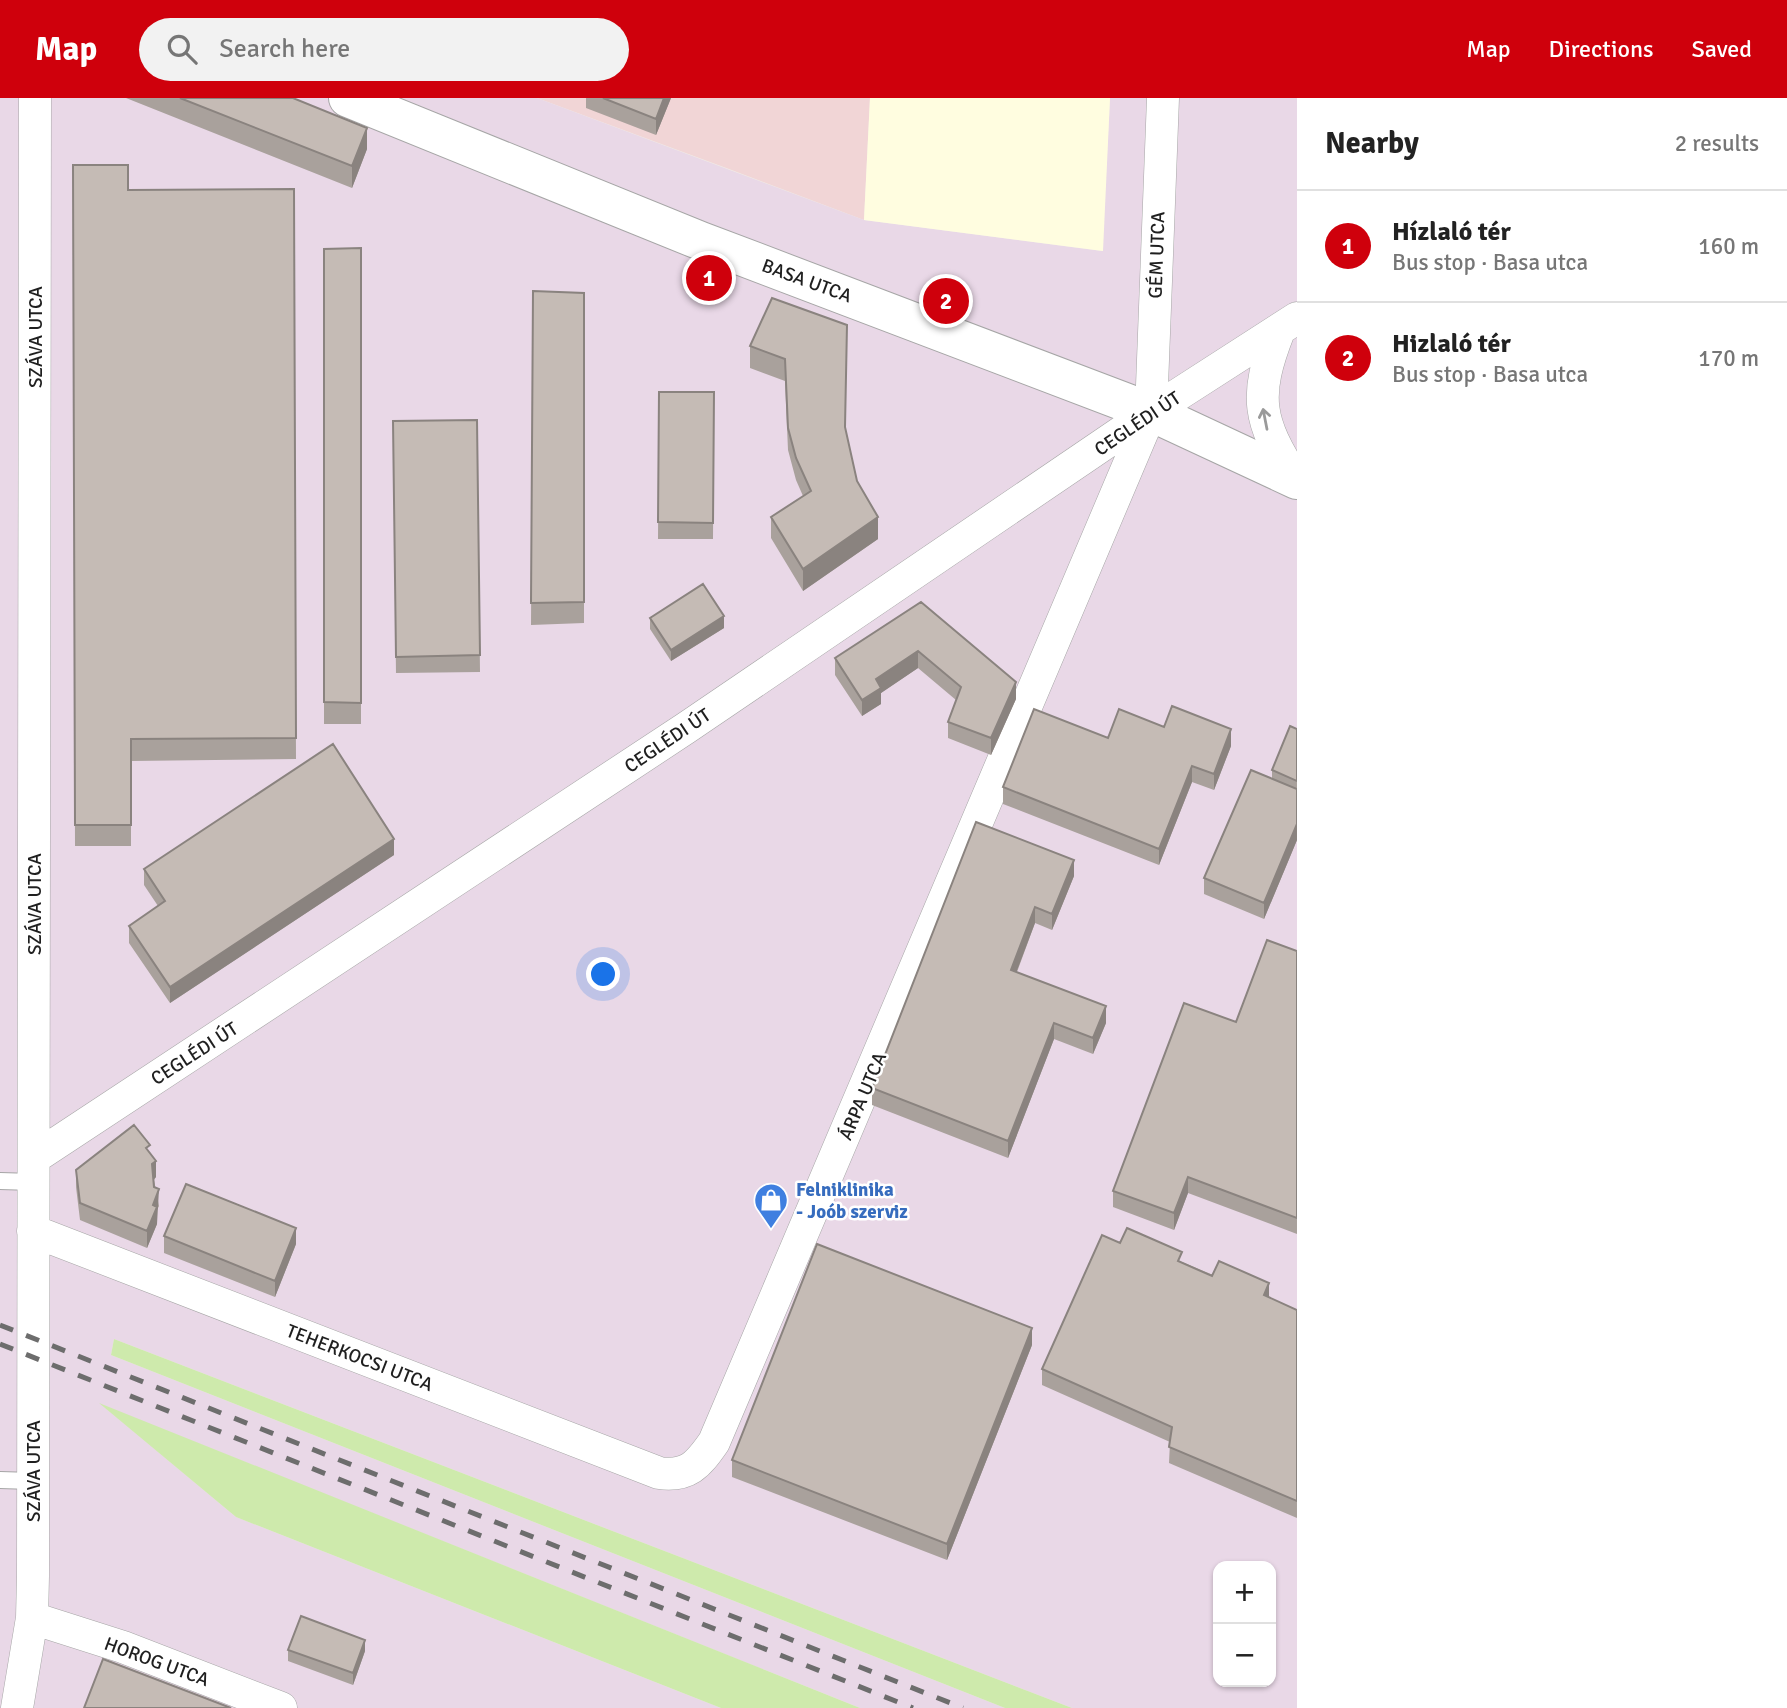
<!DOCTYPE html>
<html lang="en">
<head>
<meta charset="utf-8">
<style>
	:root { --surface:#fff; --page:#f2f2f2; --text:#222; --muted:#767676; --line:#e0e0e0; --accent:#cf000c }
	body { margin:0; font-family:Signika,sans-serif; background:var(--page); color:var(--text) }
	.controls { position:absolute; right:21px; bottom:21px; display:grid; overflow:hidden; border-radius:14px; box-shadow:0 2px 5px #0004 }
	.controls button { width:63px; height:63px; display:grid; place-items:center; padding:0; border:0; border-bottom:2px solid var(--line); background:var(--surface); color:var(--text); font:35px sans-serif }
	.you { position:absolute; left:604px; top:877px; width:24px; height:24px; margin:-18px; border:5px solid #fff; border-radius:50%; background:#1a73e8; box-shadow:0 0 0 10px #1a73e833 }
	.badge { display:grid; place-items:center; width:46px; height:46px; border-radius:50%; background:var(--accent); color:#fff; font-size:23px; font-weight:700 }
	.pin { position:absolute; translate:-50% -50%; border:4px solid #fff; box-shadow:0 2px 7px #0006 }
	.list { margin:0; padding:0; list-style:none }
	h2 { display:flex; justify-content:space-between; align-items:center; height:91px; margin:0; padding:0 28px; font-size:30px }
	h2 small { font-size:23px; font-weight:400; color:var(--muted) }
	.list li { display:grid; grid-template-columns:46px 1fr auto; gap:21px; align-items:center; box-sizing:border-box; height:112px; padding:0 28px; border-top:2px solid var(--line) }
	.list b { display:block; font-size:26px; white-space:nowrap }
	.list p { margin:0; font-size:23px; white-space:nowrap; color:var(--muted) }
	.list em { font-size:23px; font-style:normal; color:var(--muted) }
	.icon { flex:none; width:38px; height:38px; fill:none; stroke:currentColor; stroke-width:2; stroke-linecap:round; stroke-linejoin:round }
	.map { position:relative; flex:none; width:1297px; height:1610px; overflow:hidden }
	header { display:flex; align-items:center; gap:42px; box-sizing:border-box; height:98px; padding:0 35px; background:var(--accent); color:#fff }
	header strong { font-size:33px }
	nav { display:flex; gap:38px; margin-inline-start:auto; font-size:24px }
	.search { width:490px; height:63px; background:var(--page); display:flex; align-items:center; gap:18px; box-sizing:border-box; padding:0 24px; border-radius:38px; color:var(--muted); font-size:26px }
	main { display:flex }
	aside { flex:1; background:var(--surface) }
	.map>svg:first-child { display:block }
	.commercial { fill:#f1d5d6 }
	.industrial { fill:#e9d8e7; fill-rule:evenodd }
	.education { fill:#fffde0 }
	.grass { fill:#ceeaac }
	.lines { fill:none; stroke-linecap:round; stroke-linejoin:round }
	.service-casing { stroke:#a6a6a6; stroke-width:18 }
	.minor-casing { stroke:#a6a6a6; stroke-width:33 }
	.tertiary-casing { stroke:#a6a6a6; stroke-width:40 }
	.service { stroke:#fff; stroke-width:16 }
	.minor { stroke:#fff; stroke-width:32 }
	.tertiary { stroke:#fff; stroke-width:38 }
	.rail { stroke:#6d6d6d; stroke-width:5; stroke-dasharray:14 14; stroke-linecap:butt }
	.wall { fill:#a9a19c }
	.shaded-wall { fill:#8a837f }
	.building { fill:#c5bbb5; stroke:#8a837f; stroke-width:2 }
	.oneway { stroke:#9a9a9a }
	.labels { text-anchor:middle; stroke-width:5; stroke-linejoin:round; paint-order:stroke }
	.street-label { font-size:19px; fill:#1f1f1f; stroke:#fff }
	.shop-label { font-size:19px; font-weight:bold; fill:#366cbe; stroke:#fff; text-anchor:start }
</style>
</head>
<body>
<header>
<strong>Map</strong>
<div class="search"><svg class="icon" aria-label="search" viewBox="0 0 24 24"><circle cx="10" cy="10" r="6"/><path d="M15 15l6 6"/></svg>Search here</div>
<nav><a>Map</a><a>Directions</a><a>Saved</a></nav>
</header>
<main>
<div class="map">
<svg width="1297" height="1610" viewBox="0 0 1297 1610">
	<rect width="100%" height="100%" fill="#f0ece6"/>
	<path class="commercial" d="M 537,0 L 870,0 L 864,122 L 729,71 Z"/>
	<path class="industrial" d="M 0,0 L 537,0 L 864,122 L 1102,153 L 1110,0 L 1297,0 L 1297,1610 L 1072,1610 L 114,1241 L 111,1257 L 1005,1610 L 860,1610 L 102,1307 L 236,1419 L 721,1610 L 0,1610 ZM 1218,1468 L 1271,1468 L 1271,1584 L 1218,1584 Z"/>
	<path class="education" d="M 870,0 L 1110,0 L 1103,153 L 864,122 Z"/>
	<path class="grass" d="M 114,1241 L 1072,1610 L 1005,1610 L 111,1257 Z
		M 99,1305 L 860,1610 L 721,1610 L 236,1419 Z"/>
	<g class="lines">
		<g class="service-casing">
			<path id="service" d="M 0,1083 L 33,1084
				M 0,1382 L 32,1383"/>
		</g>
		<g class="minor-casing">
			<path id="minor" d="M 1279,233 C 1253,299 1258,323 1295,381
				M 34,1060 L 686,630 L 1151,314 L 1297,220
				M 33,1133 L 659,1375 C 688,1379 698,1367 714,1344 L 1151,314 L 1163,0
				M 32,1520 L 123,1549 L 281,1610
				M 17,1610 L 32,1520 L 33,1478 L 35,0"/>
		</g>
		<g class="tertiary-casing">
			<path id="tertiary" d="M 348,0 L 701,143 L 1151,314 L 1297,382"/>
		</g>
		<use href="#service" class="service"/>
		<use href="#minor" class="minor"/>
		<use href="#tertiary" class="tertiary"/>
		<path class="rail" d="M 0,1227 L 963,1610
			M 0,1246 L 913,1610"/>
	</g>
	<path class="wall" d="M 126,0 L 293,0 L 367,51 L 352,90 Z
		M 586,0 L 671,0 L 656,37 L 586,10 Z
		M 73,67 L 128,92 L 294,91 L 296,661 L 131,663 L 131,748 L 75,748 Z
		M 361,150 L 361,626 L 324,626 L 324,151 Z
		M 533,193 L 584,195 L 584,525 L 531,527 Z
		M 772,200 L 845,331 L 857,383 L 878,441 L 803,493 L 771,440 L 771,419 L 803,398 L 796,382 L 788,352 L 785,283 L 750,270 L 750,248 Z
		M 659,294 L 714,294 L 713,441 L 658,441 Z
		M 477,322 L 480,574 L 396,575 L 393,323 Z
		M 921,504 L 1016,601 L 991,657 L 948,640 L 948,624 L 956,602 L 918,570 L 881,595 L 881,606 L 862,618 L 835,577 L 835,560 Z
		M 650,520 L 724,530 L 671,563 L 650,531 Z
		M 1164,629 L 1231,648 L 1214,692 L 1192,684 L 1159,767 L 1003,706 L 1003,689 L 1108,640 Z
		M 1297,631 L 1297,742 L 1264,821 L 1204,796 L 1204,780 L 1272,680 L 1272,672 Z
		M 976,724 L 1074,778 L 1052,832 L 1035,825 L 1017,874 L 1106,925 L 1093,956 L 1054,941 L 1008,1060 L 872,1007 L 872,990 Z
		M 394,757 L 170,905 L 129,845 L 129,828 L 158,808 L 144,787 L 144,771 Z
		M 1297,853 L 1297,1136 L 1188,1095 L 1174,1132 L 1113,1109 L 1113,1093 L 1236,924 Z
		M 150,1055 L 156,1079 L 154,1082 L 159,1108 L 157,1112 L 157,1126 L 147,1150 L 80,1122 L 76,1089 L 76,1072 Z
		M 164,1138 L 296,1146 L 275,1199 L 164,1155 Z
		M 1120,1145 L 1182,1164 L 1297,1212 L 1297,1420 L 1169,1365 L 1170,1344 L 1042,1287 L 1042,1271 Z
		M 1032,1247 L 947,1462 L 732,1379 L 732,1362 Z
		M 288,1552 L 365,1553 L 353,1587 L 288,1563 Z"/>
	<path class="shaded-wall" d="M 664,0 L 671,0 L 656,37 L 656,21 Z
		M 367,30 L 367,51 L 352,90 L 352,68 Z
		M 878,419 L 878,441 L 803,493 L 803,471 Z
		M 724,518 L 724,530 L 671,563 L 671,552 Z
		M 918,553 L 918,570 L 881,595 L 881,606 L 862,618 L 862,602 L 876,581 Z
		M 1016,584 L 1016,601 L 991,657 L 991,640 Z
		M 1231,631 L 1231,648 L 1214,692 L 1214,676 Z
		M 1192,668 L 1192,684 L 1159,767 L 1159,751 Z
		M 1297,726 L 1297,742 L 1264,821 L 1264,805 Z
		M 394,741 L 394,757 L 170,905 L 170,889 Z
		M 1074,762 L 1074,778 L 1052,832 L 1052,816 Z
		M 1035,809 L 1035,825 L 1011,888 L 1011,872 Z
		M 1106,908 L 1106,925 L 1093,956 L 1093,940 Z
		M 1054,925 L 1054,941 L 1008,1060 L 1008,1043 Z
		M 156,1063 L 156,1079 L 152,1083 L 152,1066 Z
		M 1188,1079 L 1188,1095 L 1174,1132 L 1174,1115 Z
		M 159,1091 L 157,1126 L 147,1150 L 147,1133 L 153,1107 Z
		M 296,1130 L 296,1146 L 275,1199 L 275,1183 Z
		M 1269,1185 L 1269,1202 L 1264,1197 Z
		M 1032,1230 L 1032,1247 L 947,1462 L 947,1446 Z
		M 365,1542 L 365,1553 L 353,1587 L 353,1575 Z"/>
	<path class="building" d="M 180,0 L 293,0 L 367,30 L 352,68 Z
		M 603,0 L 664,0 L 656,21 Z
		M 73,67 L 128,67 L 128,92 L 294,91 L 296,640 L 131,641 L 131,727 L 75,727 Z
		M 361,150 L 361,605 L 324,604 L 324,151 Z
		M 533,193 L 584,195 L 584,504 L 531,505 Z
		M 772,200 L 847,227 L 845,329 L 857,383 L 878,419 L 803,471 L 771,419 L 811,393 L 796,360 L 788,330 L 785,261 L 750,248 Z
		M 659,294 L 714,294 L 713,425 L 658,424 Z
		M 477,322 L 480,557 L 396,559 L 393,323 Z
		M 703,486 L 724,518 L 671,552 L 650,520 Z
		M 921,504 L 1016,584 L 991,640 L 948,624 L 961,589 L 918,553 L 876,581 L 881,590 L 862,602 L 835,560 Z
		M 1172,608 L 1231,631 L 1214,676 L 1192,668 L 1159,751 L 1003,689 L 1034,611 L 1108,640 L 1119,611 L 1164,629 Z
		M 1290,628 L 1297,631 L 1297,683 L 1272,672 Z
		M 333,646 L 394,741 L 170,889 L 129,828 L 165,803 L 144,771 Z
		M 1251,672 L 1297,691 L 1297,726 L 1264,805 L 1204,780 Z
		M 976,724 L 1074,762 L 1052,816 L 1035,809 L 1011,872 L 1106,908 L 1093,940 L 1054,925 L 1008,1043 L 872,990 Z
		M 1267,842 L 1297,853 L 1297,1120 L 1188,1079 L 1174,1115 L 1113,1093 L 1184,905 L 1236,924 Z
		M 134,1027 L 150,1047 L 146,1050 L 156,1063 L 152,1066 L 154,1089 L 159,1091 L 153,1107 L 157,1109 L 147,1133 L 80,1105 L 76,1072 Z
		M 186,1086 L 296,1130 L 275,1183 L 164,1138 Z
		M 1127,1130 L 1182,1154 L 1178,1163 L 1212,1178 L 1219,1163 L 1269,1185 L 1264,1197 L 1297,1212 L 1297,1403 L 1169,1349 L 1172,1329 L 1042,1271 L 1102,1137 L 1120,1145 Z
		M 817,1146 L 1032,1230 L 947,1446 L 732,1362 Z
		M 301,1518 L 365,1542 L 353,1575 L 288,1552 Z
		M 103,1561 L 231,1610 L 84,1610 Z"/>
	<defs><path id="oneway-shaft" d="M-6 0H5M1.5-3L5.5 0L1.5 3" fill="none" stroke-width="1.6" stroke-linecap="round" stroke-linejoin="round" transform="scale(1.75)"/></defs>
	<use class="oneway" href="#oneway-shaft" transform="translate(1265 321) rotate(-101)"/>
	<defs>
		<g id="shop-pin" transform="scale(1.75)"><path d="M0 17L-7.5 6A9.5 9.5 0 1 1 7.5 6Z" fill="#3f7fe0" stroke="#fff"/><path d="M-5-2.5h2.3a2.7 3.5 0 0 1 5.4 0H5L5.5 6h-11ZM-1.5-2.5h3a1.5 2.3 0 0 0-3 0Z" fill="#fff"/></g>
	</defs>
	<g fill-rule="evenodd">
		<use href="#shop-pin" x="771" y="1102"/>
	</g>
	<g class="labels">
		<g class="street-label">
			<text transform="translate(1156 157) rotate(-88)" y="7">GÉM UTCA</text>
			<text transform="translate(807 182) rotate(20)" y="7">BASA UTCA</text>
			<text transform="translate(35 239) rotate(-90)" y="7">SZÁVA UTCA</text>
			<text transform="translate(1137 325) rotate(-34)" y="7">CEGLÉDI ÚT</text>
			<text transform="translate(667 642) rotate(-34)" y="7">CEGLÉDI ÚT</text>
			<text transform="translate(34 806) rotate(-90)" y="7">SZÁVA UTCA</text>
			<text transform="translate(194 955) rotate(-33)" y="7">CEGLÉDI ÚT</text>
			<text transform="translate(862 998) rotate(-67)" y="7">ÁRPA UTCA</text>
			<text transform="translate(360 1259) rotate(21)" y="7">TEHERKOCSI UTCA</text>
			<text transform="translate(33 1373) rotate(-90)" y="7">SZÁVA UTCA</text>
			<text transform="translate(157 1563) rotate(20)" y="7">HOROG UTCA</text>
		</g>
		<g class="shop-label">
			<text x="796" y="1098">Felniklinika<tspan x="796" dy="22">- Joób szerviz</tspan></text>
		</g>
	</g>
</svg>
<div class="controls">
<button>+</button>
<button>−</button>
</div>
<div class="you"></div>
<div class="pin badge" style="left:709px;top:180px">1</div>
<div class="pin badge" style="left:946px;top:203px">2</div>
</div>
<aside>
<h2>Nearby<small>2 results</small></h2>
<ul class="list">
<li><span class="badge">1</span><div><b>Hízlaló tér</b><p>Bus stop · Basa utca</p></div><em>160 m</em></li>
<li><span class="badge">2</span><div><b>Hizlaló tér</b><p>Bus stop · Basa utca</p></div><em>170 m</em></li>
</ul>
</aside>
</main>
</body>
</html>
